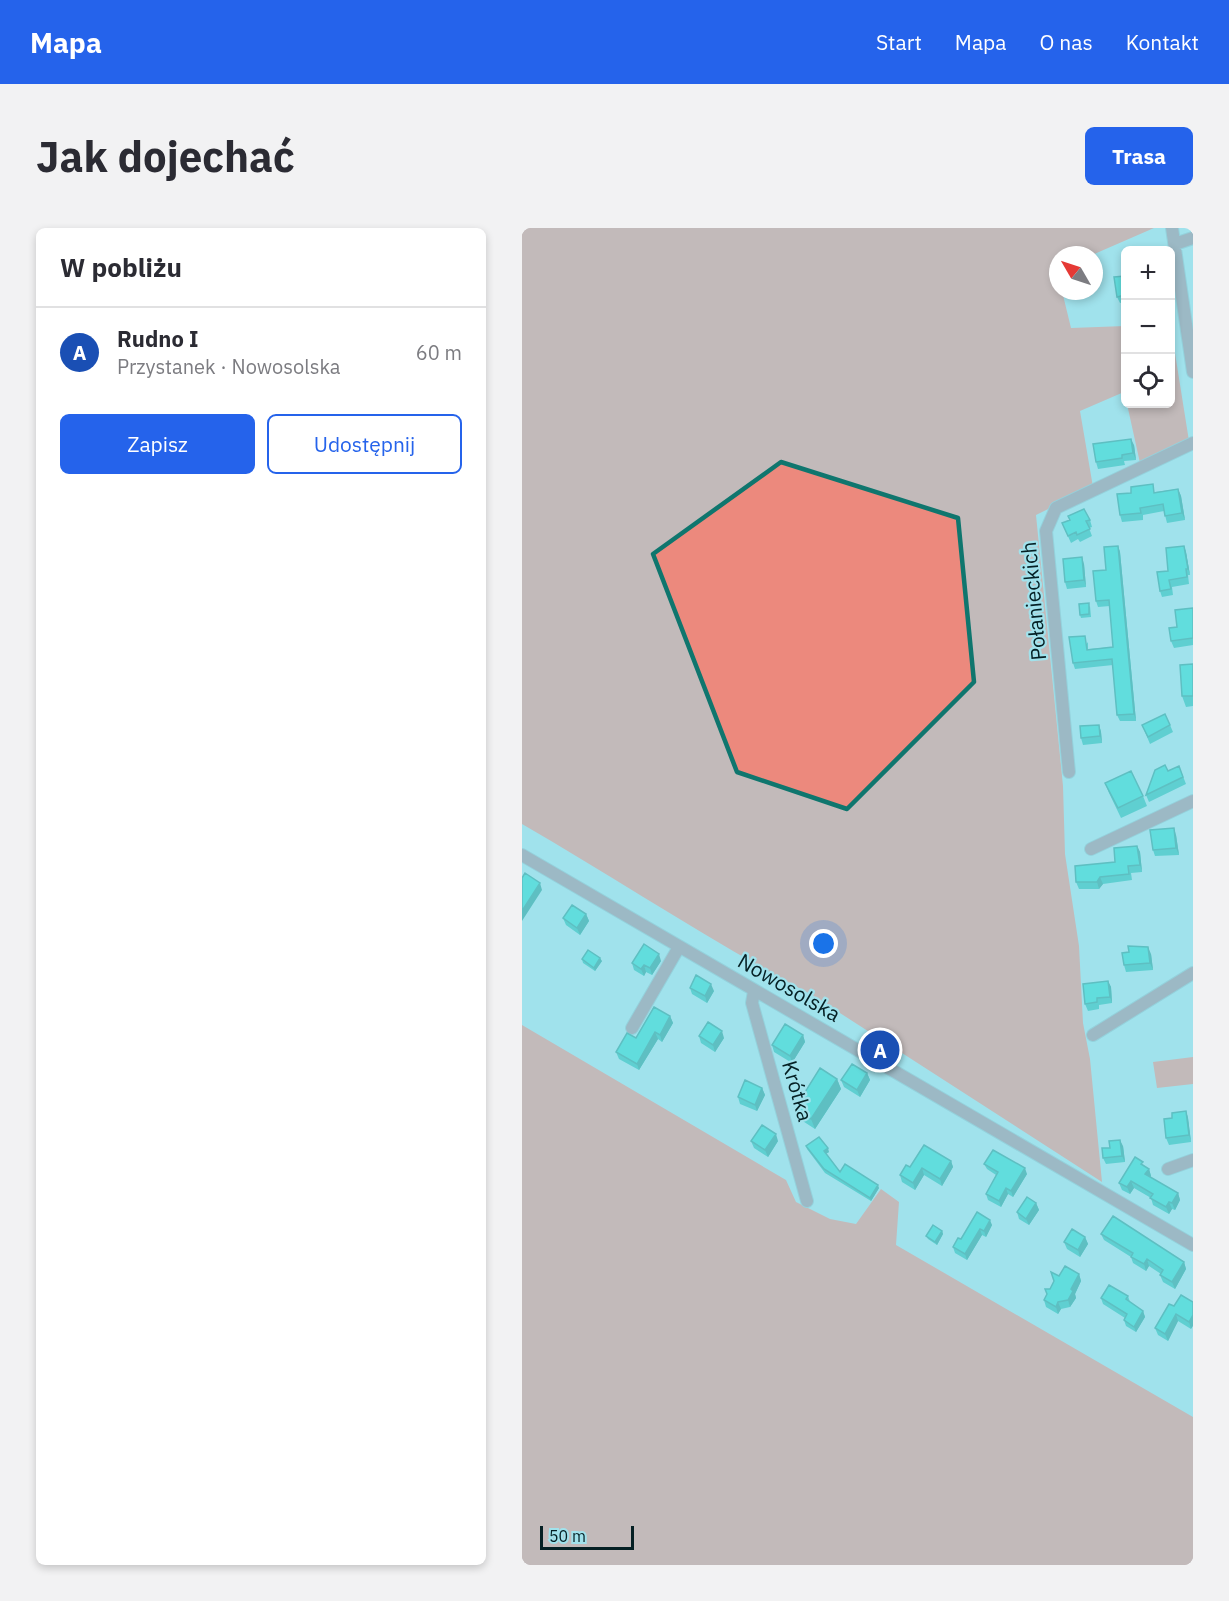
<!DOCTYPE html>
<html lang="pl">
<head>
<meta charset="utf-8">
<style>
	:root { --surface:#fff; --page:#f2f2f3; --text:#2b2b33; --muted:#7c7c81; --line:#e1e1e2; --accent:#2563eb }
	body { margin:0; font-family:"IBM Plex Sans",sans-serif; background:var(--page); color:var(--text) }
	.controls { position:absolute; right:18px; top:18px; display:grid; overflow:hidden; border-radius:9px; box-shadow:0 3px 9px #0003 }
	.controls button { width:54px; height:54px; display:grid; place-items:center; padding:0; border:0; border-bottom:2px solid var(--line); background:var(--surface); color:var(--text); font:30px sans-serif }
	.compass { position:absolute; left:527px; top:18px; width:54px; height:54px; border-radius:50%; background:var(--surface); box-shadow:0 3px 9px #0003; rotate:309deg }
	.scale { position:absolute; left:18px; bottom:15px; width:94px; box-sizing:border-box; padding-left:6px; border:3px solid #052024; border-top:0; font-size:16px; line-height:21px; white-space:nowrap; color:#052024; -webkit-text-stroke:4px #a1e2ec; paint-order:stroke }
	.you { position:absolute; left:302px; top:716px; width:21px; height:21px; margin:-15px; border:4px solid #fff; border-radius:50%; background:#1a73e8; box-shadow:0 0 0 9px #1a73e833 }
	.badge { display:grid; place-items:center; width:39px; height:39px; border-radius:50%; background:var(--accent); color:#fff; font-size:20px; font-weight:700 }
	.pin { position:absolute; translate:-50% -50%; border:3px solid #fff; box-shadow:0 2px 6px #0006 }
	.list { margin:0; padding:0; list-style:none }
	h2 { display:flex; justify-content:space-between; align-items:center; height:78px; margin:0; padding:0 24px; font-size:26px }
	h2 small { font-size:20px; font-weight:400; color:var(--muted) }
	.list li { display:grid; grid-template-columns:39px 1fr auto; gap:18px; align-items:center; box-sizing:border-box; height:90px; padding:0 24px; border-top:2px solid var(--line) }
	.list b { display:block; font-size:22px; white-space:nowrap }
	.list p { margin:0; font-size:20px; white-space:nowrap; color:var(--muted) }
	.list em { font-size:20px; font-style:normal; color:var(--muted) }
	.actions { display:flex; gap:12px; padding:18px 24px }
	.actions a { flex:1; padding:14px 0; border:2px solid var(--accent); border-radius:9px; text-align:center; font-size:21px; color:var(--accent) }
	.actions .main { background:var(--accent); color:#fff }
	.icon { flex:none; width:33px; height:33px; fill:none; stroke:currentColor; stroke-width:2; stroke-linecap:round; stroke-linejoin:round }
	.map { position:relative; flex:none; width:671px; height:1337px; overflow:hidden; border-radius:9px }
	header { display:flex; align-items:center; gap:36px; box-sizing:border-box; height:84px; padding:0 30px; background:var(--accent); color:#fff }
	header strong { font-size:28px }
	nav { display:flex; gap:33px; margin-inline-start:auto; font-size:21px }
	.intro { display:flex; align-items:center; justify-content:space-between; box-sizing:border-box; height:144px; padding:0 36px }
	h1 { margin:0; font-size:42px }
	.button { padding:15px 27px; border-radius:9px; background:var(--accent); color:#fff; font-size:21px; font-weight:700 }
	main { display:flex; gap:36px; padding:0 36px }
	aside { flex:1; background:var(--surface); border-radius:9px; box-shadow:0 3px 9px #0003 }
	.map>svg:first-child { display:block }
	.green { fill:#ec897d }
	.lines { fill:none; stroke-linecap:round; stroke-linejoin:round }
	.minor-casing { stroke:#85bfc8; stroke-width:14 }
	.minor { stroke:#978796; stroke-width:12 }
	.wall { fill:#11b9af }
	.shaded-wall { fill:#0e968e }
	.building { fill:#14d7cb; stroke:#0e968e; stroke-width:1.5 }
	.marked { fill:none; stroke:#0f766e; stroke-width:4.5; stroke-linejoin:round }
	.labels { text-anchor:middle; stroke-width:4.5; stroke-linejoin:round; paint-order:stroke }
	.street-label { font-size:21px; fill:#052024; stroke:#a1e2ec }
</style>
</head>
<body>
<header>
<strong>Mapa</strong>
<nav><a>Start</a><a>Mapa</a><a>O nas</a><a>Kontakt</a></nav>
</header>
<div class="intro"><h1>Jak dojechać</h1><a class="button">Trasa</a></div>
<main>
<aside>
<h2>W pobliżu<small></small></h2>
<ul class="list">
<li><span class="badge" style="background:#1a4fb4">A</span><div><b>Rudno I</b><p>Przystanek · Nowosolska</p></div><em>60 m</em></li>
</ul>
<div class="actions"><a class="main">Zapisz</a><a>Udostępnij</a></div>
</aside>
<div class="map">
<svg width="671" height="1337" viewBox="0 0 671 1337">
	<rect width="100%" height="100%" fill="#a1e2ec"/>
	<path class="green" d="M 0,0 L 632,0 L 570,27 L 536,27 L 536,42 L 534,43 L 536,63 L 540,63 L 549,100 L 603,98 L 603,167 L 602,164 L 558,183 L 571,259 L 514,287 L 541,558 L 543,626 L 557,718 L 561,795 L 568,831 L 580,954 L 290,767 C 191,715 97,652 0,596 Z
		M 649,100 L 667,213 L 618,235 L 605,176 L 648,176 Z
		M 0,797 L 264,952 L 274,974 L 308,991 L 334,996 L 359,961 L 377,974 L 374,1017 L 671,1189 L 671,1337 L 0,1337 Z
		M 671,829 L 671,856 L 635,860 L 631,834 Z"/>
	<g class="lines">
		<g class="minor-casing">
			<path id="minor" d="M 650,0 L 671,144
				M 653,16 L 671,10
				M 547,544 L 524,303 L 534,280 L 671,215
				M 569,621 L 671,573
				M 0,627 L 671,1017
				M 232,763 L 230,775 L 285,973
				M 110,800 L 157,719
				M 571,807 L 671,745
				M 646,941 L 671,932"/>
		</g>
		<use href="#minor" class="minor"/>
	</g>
	<path class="wall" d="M 603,48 L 603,74 L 598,75 L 595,69 Z
		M 612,217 L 614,232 L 602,233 L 603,237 L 576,241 L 574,234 Z
		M 656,261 L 659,268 L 663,292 L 645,295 L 642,283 L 621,287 L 621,292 L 600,294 L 598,287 L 633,264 Z
		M 568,292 L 570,299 L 567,300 L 570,308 L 558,314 L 556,311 L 549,315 L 540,295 Z
		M 596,318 L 598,324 L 614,493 L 598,493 L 595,487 L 591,437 L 553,441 L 551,435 L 566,414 L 566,421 L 591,419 L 588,378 L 576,379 L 574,373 L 584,342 Z
		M 662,318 L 664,324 L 668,347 L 666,347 L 667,356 L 650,359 L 651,367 L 640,369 L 638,363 L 646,343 Z
		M 562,336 L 564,359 L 545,361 L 543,354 Z
		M 568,378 L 569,389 L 559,390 L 558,387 Z
		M 671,380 L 671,417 L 652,420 L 649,413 L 655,399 Z
		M 671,436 L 671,478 L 664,479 L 660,468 Z
		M 577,497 L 579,504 L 580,515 L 561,517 L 559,510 Z
		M 620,497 L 648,497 L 651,504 L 628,516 Z
		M 657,538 L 664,556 L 627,574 L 624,567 L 646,543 Z
		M 583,555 L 621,568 L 625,578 L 599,590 L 587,565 Z
		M 654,607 L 657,627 L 633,628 L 631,622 Z
		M 615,618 L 618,624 L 620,644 L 609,645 L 610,652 L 581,656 L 577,661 L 557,661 L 554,654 L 593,634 Z
		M 64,686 L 67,693 L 58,707 L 44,697 L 41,690 Z
		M 629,726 L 631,742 L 604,744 L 602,737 Z
		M 60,731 L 80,733 L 73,743 L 61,735 Z
		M 139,733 L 130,747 L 124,744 L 122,748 L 112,742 L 110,735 Z
		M 586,753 L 589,759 L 590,775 L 577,777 L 577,781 L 566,783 L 563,776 Z
		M 168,760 L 192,763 L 185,775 L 170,766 Z
		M 148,788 L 151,795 L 140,814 L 136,811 L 117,842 L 97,831 L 94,824 Z
		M 281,807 L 283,814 L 270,835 L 252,824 L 250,817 Z
		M 177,808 L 202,810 L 193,824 L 179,815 Z
		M 345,845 L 348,852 L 338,869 L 322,859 L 319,852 Z
		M 315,851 L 319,861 L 293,901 L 276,890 L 273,880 Z
		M 240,860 L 243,867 L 235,883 L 218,876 L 216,869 Z
		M 664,883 L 666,890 L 669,914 L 647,917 L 644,910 L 650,890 Z
		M 229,913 L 256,913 L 246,929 L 232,920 Z
		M 284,918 L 307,924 L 304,926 L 318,944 L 357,960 L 349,973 L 303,945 L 285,921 Z
		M 601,918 L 603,934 L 584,936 L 581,930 Z
		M 429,933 L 431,939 L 420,958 L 402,947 L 393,962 L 380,954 L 378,947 L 388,939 Z
		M 462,936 L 505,946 L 491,969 L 486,966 L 479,979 L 466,972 L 464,966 L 474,947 L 465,941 Z
		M 623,939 L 627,941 L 629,948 L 628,949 L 656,965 L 658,972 L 653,982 L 650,981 L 647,986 L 631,977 L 629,970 L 612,960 L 608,966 L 600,962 L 597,955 Z
		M 514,975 L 517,982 L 507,997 L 497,991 L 495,984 Z
		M 455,984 L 470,997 L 464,1009 L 460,1007 L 445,1032 L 433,1025 L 431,1019 L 439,1011 Z
		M 420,1003 L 421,1006 L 415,1017 L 406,1011 L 404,1008 Z
		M 579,1006 L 662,1034 L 664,1041 L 653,1061 L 641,1054 L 638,1047 L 639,1046 L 627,1038 L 624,1043 L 611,1035 L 609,1029 L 582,1012 Z
		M 563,1009 L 566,1016 L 558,1029 L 545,1021 L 542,1014 Z
		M 557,1046 L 559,1053 L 553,1066 L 554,1070 L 548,1079 L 539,1081 L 536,1086 L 524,1079 L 522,1072 L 528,1061 L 537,1048 Z
		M 606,1068 L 608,1074 L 621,1083 L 623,1089 L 614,1104 L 604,1098 L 602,1092 L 603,1090 L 581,1076 L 579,1070 Z
		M 671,1074 L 669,1101 L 656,1093 L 646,1113 L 636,1107 L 633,1100 L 652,1078 Z"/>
	<path class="shaded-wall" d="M 609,211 L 612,217 L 614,232 L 611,225 Z
		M 656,261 L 659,268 L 663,292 L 660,285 Z
		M 596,318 L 598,324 L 614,493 L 612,486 Z
		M 662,318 L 664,324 L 668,347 L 666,341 Z
		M 560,329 L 562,336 L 564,359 L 562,352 Z
		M 577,497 L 579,504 L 580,515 L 578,508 Z
		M 652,600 L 654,607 L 657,627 L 654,620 Z
		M 615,618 L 618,624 L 620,644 L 618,637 Z
		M 578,649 L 581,656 L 577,661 L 575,654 Z
		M 18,655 L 20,662 L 0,693 L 0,683 Z
		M 64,686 L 67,693 L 58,707 L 55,700 Z
		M 626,719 L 629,726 L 631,742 L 628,735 Z
		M 137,726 L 139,733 L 130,747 L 128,740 Z
		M 78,730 L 80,733 L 73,743 L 72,740 Z
		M 122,737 L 124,744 L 122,748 L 119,741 Z
		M 586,753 L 589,759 L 590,775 L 588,769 Z
		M 189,756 L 192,763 L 185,775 L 183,768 Z
		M 148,788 L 151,795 L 140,814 L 138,807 Z
		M 200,803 L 202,810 L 193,824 L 191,817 Z
		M 133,804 L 136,811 L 117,842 L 115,836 Z
		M 281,807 L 283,814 L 270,835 L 268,828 Z
		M 345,845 L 348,852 L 338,869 L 335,862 Z
		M 315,851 L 319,861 L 293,901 L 289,891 Z
		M 240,860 L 243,867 L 235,883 L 233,877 Z
		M 664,883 L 666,890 L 669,914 L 667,907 Z
		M 254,906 L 256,913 L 246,929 L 243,922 Z
		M 598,912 L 601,918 L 603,934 L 600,928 Z
		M 306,920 L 307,924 L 303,926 L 302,923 Z
		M 429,933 L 431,939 L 420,958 L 418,951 Z
		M 400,940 L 402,947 L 393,962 L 391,955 Z
		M 503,940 L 505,946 L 491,969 L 489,963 Z
		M 627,941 L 629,948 L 626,953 L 623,946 Z
		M 609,953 L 612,960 L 608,966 L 605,959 Z
		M 356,957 L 357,960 L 349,973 L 348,970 Z
		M 484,960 L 486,966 L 479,979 L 477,973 Z
		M 656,965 L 658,972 L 653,982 L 650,975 Z
		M 647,974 L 650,981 L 647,986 L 644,979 Z
		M 514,975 L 517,982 L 507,997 L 504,991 Z
		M 468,992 L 470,997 L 464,1009 L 462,1003 Z
		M 458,1001 L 460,1007 L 445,1032 L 443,1026 Z
		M 420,1003 L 421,1006 L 415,1017 L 413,1014 Z
		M 563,1009 L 566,1016 L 558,1029 L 556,1022 Z
		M 625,1031 L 627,1038 L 624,1043 L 622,1036 Z
		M 662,1034 L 664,1041 L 653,1061 L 650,1054 Z
		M 557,1046 L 559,1053 L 553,1066 L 554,1070 L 548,1079 L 546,1072 L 549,1061 Z
		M 536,1074 L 539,1081 L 536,1086 L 534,1079 Z
		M 621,1083 L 623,1089 L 614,1104 L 612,1099 Z
		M 654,1086 L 656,1093 L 646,1113 L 643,1106 Z
		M 671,1087 L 671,1098 L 669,1101 L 667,1094 Z"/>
	<path class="building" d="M 603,48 L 603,67 L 595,69 L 592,49 Z
		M 609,211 L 611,225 L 600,227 L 600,230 L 574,234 L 571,216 Z
		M 631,256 L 632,265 L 656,261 L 660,285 L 643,288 L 641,276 L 618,280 L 619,285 L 598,287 L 595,266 L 609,265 L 609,259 Z
		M 562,281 L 568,292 L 564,293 L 568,301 L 555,307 L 554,304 L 546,308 L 540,295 L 548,292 L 546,288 Z
		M 596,318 L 612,486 L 595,487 L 590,431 L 551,435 L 547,409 L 563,408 L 565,422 L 591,419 L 587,372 L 574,373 L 571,343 L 584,342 L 582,319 Z
		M 662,318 L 666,341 L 664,341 L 665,349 L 647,352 L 649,361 L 638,363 L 635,344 L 646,343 L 644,320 Z
		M 560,329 L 562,352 L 543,354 L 541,331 Z
		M 567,375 L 567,386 L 558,387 L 557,376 Z
		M 671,380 L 671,410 L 649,413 L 647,400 L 655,399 L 653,382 Z
		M 671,436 L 671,468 L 660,468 L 658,437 Z
		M 643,486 L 648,497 L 626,509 L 620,497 Z
		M 577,497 L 578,508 L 559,510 L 558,498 Z
		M 643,537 L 646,543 L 657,538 L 661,549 L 624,567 L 633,542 Z
		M 609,543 L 621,568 L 596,580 L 583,555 Z
		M 652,600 L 654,620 L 631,622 L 628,602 Z
		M 615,618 L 618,637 L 606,638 L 607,646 L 578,649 L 575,654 L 554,654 L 553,638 L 593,634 L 592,620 Z
		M 3,645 L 18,655 L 0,683 L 0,650 Z
		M 50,677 L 64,686 L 55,700 L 41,690 Z
		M 122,716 L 137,726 L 128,740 L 122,737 L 119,741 L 110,735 Z
		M 606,718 L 626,719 L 628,735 L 602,737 L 600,725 L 607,724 Z
		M 66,722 L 78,730 L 72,740 L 60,731 Z
		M 174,747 L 189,756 L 183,768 L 168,760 Z
		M 586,753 L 588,769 L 575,770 L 575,774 L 563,776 L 561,756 Z
		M 132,779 L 148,788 L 138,807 L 133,804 L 115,836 L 94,824 L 105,805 L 114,810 Z
		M 186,794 L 200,803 L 191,817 L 177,808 Z
		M 263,796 L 281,807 L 268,828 L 250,817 Z
		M 330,836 L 345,845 L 335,862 L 319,852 Z
		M 298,840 L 315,851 L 289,891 L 273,880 Z
		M 223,852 L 240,860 L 233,877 L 216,869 Z
		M 664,883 L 667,907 L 644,910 L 642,891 L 650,890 L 650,885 Z
		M 240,897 L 254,906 L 243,922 L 229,913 Z
		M 297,909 L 306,920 L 302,923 L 318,944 L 323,936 L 356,957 L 348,970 L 302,941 L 284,918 Z
		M 598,912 L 600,928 L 581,930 L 580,920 L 588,920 L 587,913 Z
		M 402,917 L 429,933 L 418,951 L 400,940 L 391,955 L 378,947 L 384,937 L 388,939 Z
		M 471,922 L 503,940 L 489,963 L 484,960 L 477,973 L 464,966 L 476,944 L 462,936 Z
		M 613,929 L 621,934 L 619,936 L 627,941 L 623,946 L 656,965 L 650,975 L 647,974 L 644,979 L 628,970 L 631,966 L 609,953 L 605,959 L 597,955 Z
		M 505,969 L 514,975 L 504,991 L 495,984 Z
		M 455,984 L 468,992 L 462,1003 L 458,1001 L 443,1026 L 431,1019 L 436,1010 L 439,1011 Z
		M 591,988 L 662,1034 L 650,1054 L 638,1047 L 641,1042 L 625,1031 L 622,1036 L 609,1029 L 611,1025 L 579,1006 Z
		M 411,997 L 420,1003 L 413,1014 L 404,1008 Z
		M 550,1001 L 563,1009 L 556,1022 L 542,1014 Z
		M 543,1038 L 557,1046 L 549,1061 L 551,1063 L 546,1072 L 536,1074 L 534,1079 L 522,1072 L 525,1066 L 523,1061 L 528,1061 L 532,1053 L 529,1044 L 537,1048 Z
		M 587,1057 L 606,1068 L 604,1071 L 621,1083 L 612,1099 L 602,1092 L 605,1086 L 579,1070 Z
		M 659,1067 L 671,1074 L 671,1087 L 667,1094 L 654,1086 L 643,1106 L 633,1100 L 647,1076 L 652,1078 Z"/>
	<path d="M0 0H671V1337H0ZM 259,234 L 436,290 L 452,454 L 325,581 L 215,544 L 131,326 Z" fill="#a1e2ec" fill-opacity=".55" fill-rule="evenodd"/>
	<path class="marked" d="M 259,234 L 436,290 L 452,454 L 325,581 L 215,544 L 131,326 Z"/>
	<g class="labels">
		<g class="street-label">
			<text transform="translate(512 373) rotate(-95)" y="7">Połanieckich</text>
			<text transform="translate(267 760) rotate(30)" y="7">Nowosolska</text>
			<text transform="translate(275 863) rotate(74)" y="7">Krótka</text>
		</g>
	</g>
</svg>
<div class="controls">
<button>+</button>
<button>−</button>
<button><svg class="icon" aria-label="locate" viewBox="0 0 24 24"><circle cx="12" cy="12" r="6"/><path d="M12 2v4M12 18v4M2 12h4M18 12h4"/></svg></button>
</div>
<svg class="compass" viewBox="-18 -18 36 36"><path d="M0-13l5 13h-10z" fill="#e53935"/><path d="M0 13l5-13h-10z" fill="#7c7c81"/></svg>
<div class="scale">50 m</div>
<div class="you"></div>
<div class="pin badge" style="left:358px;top:822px;background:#1a4fb4">A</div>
</div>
</main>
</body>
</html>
